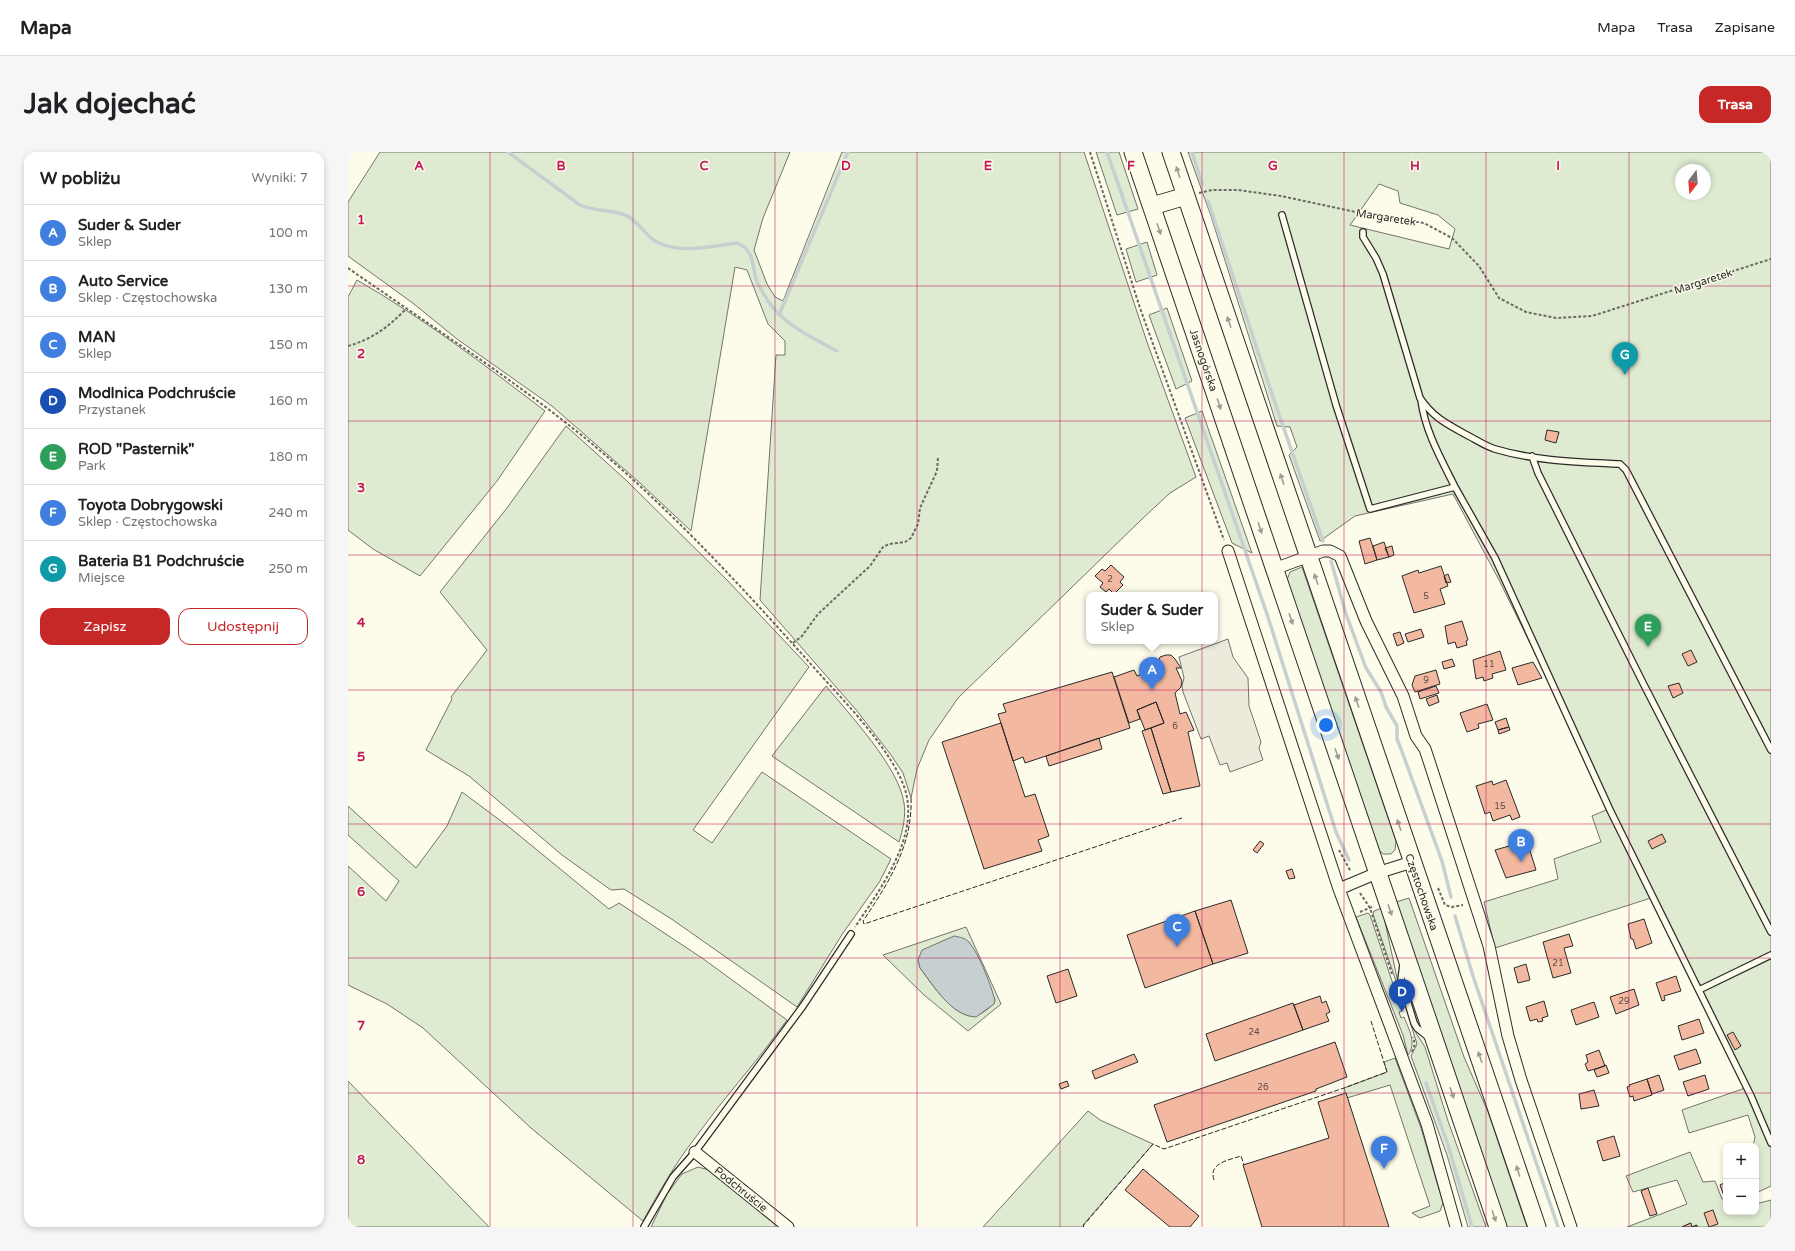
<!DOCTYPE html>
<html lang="pl">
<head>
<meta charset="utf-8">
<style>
	:root { --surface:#fff; --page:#f6f6f6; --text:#202124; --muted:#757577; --line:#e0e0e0; --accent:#c62828 }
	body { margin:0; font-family:"Varela Round",sans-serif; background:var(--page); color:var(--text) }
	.controls { position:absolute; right:12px; bottom:12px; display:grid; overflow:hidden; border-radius:8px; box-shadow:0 2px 6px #0003 }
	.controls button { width:36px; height:36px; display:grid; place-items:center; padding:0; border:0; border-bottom:1px solid var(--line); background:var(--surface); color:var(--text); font:20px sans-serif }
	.compass { position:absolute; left:1327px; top:12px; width:36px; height:36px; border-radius:50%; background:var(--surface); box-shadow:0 2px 6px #0003; rotate:196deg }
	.you { position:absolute; left:978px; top:573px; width:14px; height:14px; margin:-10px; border:3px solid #fff; border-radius:50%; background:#1a73e8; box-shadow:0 0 0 6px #1a73e833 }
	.badge { display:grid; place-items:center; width:26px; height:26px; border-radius:50%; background:var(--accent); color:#fff; font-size:13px; font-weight:700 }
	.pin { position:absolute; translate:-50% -33px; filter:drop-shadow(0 1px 2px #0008) }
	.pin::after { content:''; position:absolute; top:21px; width:14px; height:12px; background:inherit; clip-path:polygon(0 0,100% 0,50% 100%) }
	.popup { position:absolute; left:738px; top:440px; width:132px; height:52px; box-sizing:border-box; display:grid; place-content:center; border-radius:8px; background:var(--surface); filter:drop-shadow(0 1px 3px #0005); font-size:13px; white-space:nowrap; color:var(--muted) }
	.popup b { font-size:15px; color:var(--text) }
	.popup::after { content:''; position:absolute; left:50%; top:100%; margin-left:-8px; border:8px solid transparent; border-top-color:var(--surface) }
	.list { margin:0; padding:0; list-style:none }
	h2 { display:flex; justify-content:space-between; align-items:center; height:52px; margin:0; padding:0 16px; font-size:17px }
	h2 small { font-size:13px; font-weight:400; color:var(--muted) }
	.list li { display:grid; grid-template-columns:26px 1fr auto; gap:12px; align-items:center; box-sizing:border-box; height:56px; padding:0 16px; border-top:1px solid var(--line) }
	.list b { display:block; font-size:15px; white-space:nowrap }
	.list p { margin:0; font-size:13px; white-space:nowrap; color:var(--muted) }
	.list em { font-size:13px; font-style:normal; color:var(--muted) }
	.actions { display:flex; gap:8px; padding:12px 16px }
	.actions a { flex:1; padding:9px 0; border:1px solid var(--accent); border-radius:12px; text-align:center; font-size:14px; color:var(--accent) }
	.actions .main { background:var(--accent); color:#fff }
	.map { position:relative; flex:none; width:1423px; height:1075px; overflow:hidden; border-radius:12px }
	header { display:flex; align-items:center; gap:24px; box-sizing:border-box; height:56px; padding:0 20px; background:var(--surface); border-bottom:1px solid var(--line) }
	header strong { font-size:19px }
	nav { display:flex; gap:22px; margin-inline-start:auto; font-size:14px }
	.intro { display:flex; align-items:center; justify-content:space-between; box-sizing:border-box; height:96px; padding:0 24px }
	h1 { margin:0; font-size:28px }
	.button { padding:10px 18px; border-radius:12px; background:var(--accent); color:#fff; font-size:14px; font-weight:700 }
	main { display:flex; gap:24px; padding:0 24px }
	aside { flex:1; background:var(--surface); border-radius:12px; box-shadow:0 2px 6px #0003 }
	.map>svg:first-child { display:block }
	.green { fill:#deebd1; stroke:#74746e; fill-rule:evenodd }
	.parking { fill:#eceadb; stroke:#74746e }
	.water { fill:#c7d0d0; stroke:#74746e }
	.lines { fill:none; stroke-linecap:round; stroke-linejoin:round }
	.stream { stroke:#c7d0d0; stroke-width:3.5 }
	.building { fill:#f2b8a0; stroke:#2b2b2b }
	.lane-casing { stroke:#2b2b2b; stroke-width:8 }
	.street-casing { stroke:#2b2b2b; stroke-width:13 }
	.primary-casing { stroke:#2b2b2b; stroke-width:19 }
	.path { stroke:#6a6964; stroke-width:2; stroke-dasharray:3 2; stroke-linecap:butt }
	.lane { stroke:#fdfbea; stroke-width:5.5 }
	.street { stroke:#fdfbea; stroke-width:11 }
	.primary { stroke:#fdfbea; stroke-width:17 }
	.fence { stroke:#2b2b2b; stroke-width:1; stroke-dasharray:5 2; stroke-linecap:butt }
	.oneway { fill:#9e9d94 }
	.grid { fill:none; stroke:#c2185b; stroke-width:1; stroke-opacity:0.55 }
	.labels { text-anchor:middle; stroke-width:3; stroke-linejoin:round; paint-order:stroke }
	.number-label { font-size:9px; fill:#5d4e48 }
	.street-label { font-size:11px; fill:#2b2b2b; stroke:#fdfbea }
	.grid-label { font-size:13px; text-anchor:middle; font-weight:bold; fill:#c2185b; stroke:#fdfbea; stroke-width:3; stroke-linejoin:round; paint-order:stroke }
</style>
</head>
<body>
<header>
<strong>Mapa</strong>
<nav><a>Mapa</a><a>Trasa</a><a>Zapisane</a></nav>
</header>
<div class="intro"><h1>Jak dojechać</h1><a class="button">Trasa</a></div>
<main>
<aside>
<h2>W pobliżu<small>Wyniki: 7</small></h2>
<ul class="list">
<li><span class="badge" style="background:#3f7fe0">A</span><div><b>Suder &amp; Suder</b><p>Sklep</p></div><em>100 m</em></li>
<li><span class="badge" style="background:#3f7fe0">B</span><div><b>Auto Service</b><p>Sklep · Częstochowska</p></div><em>130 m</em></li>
<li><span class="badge" style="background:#3f7fe0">C</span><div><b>MAN</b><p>Sklep</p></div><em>150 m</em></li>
<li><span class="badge" style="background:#1a4fb4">D</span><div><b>Modlnica Podchruście</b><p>Przystanek</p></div><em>160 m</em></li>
<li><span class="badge" style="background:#2e9e5b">E</span><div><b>ROD &quot;Pasternik&quot;</b><p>Park</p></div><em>180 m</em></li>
<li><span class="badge" style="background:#3f7fe0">F</span><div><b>Toyota Dobrygowski</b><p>Sklep · Częstochowska</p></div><em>240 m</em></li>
<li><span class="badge" style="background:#0f9aa8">G</span><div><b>Bateria B1 Podchruście</b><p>Miejsce</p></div><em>250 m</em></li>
</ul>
<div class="actions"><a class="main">Zapisz</a><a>Udostępnij</a></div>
</aside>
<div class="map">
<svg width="1423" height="1075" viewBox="0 0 1423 1075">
	<rect width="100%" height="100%" fill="#fdfbea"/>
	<path class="green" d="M 32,0 L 442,0 L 415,66 L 406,98 L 419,132 L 427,145 L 435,149 L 494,0 L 736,0 L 799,190 L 848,325 L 822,341 L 793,368 L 610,546 L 581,588 L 569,617 L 563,646 L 555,621 L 543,603 L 509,559 L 412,448 L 428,203 L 437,203 L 437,189 L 420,172 L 399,118 L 387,115 L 343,379 L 292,331 L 204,254 L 109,187 L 66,152 L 0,104 L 0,50 Z
		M 748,0 L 771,0 L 790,57 L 769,63 Z
		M 840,0 L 1423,0 L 1423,1034 L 1408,1041 L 1408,994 L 1405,994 L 1407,985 L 1400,963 L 1341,981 L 1334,958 L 1400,935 L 1306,745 L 1147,796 L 1136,750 L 1210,727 L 1206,707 L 1253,690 L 1244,664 L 1263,656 L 1151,428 L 1105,342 L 1007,364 L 972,389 L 941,303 L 949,295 L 942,275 L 929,274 L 863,64 ZM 1333,18 L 1357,18 L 1357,42 L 1333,42 ZM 1031,32 L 1050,39 L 1052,51 L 1090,63 L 1107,77 L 1101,97 L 1002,73 Z
		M 799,90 L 809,123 L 788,130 L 778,97 Z
		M 9,128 C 75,166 137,213 197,259 L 149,329 L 72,424 L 25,397 L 0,378 L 0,145 Z
		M 819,156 L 844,229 L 828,237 L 801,163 Z
		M 854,259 L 904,401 L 884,391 L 837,266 Z
		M 218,274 L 279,329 L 379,428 L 461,515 L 345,678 L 364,691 L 414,620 L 543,707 L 532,729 L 495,781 L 449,855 L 325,768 L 276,737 L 263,738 L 214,703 L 121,624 L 78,598 L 104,547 L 103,545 L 139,498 L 92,440 L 159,356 Z
		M 954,415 L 1048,689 L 1047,698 L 1043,702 L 1035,702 L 1029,696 L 939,428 L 942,420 Z
		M 478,534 C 501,562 551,615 556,651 C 558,663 555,678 551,690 L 424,604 Z
		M 114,640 L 161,675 L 261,757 L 271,751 L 354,806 L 439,868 C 410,909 376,945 347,986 C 327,1012 311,1040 295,1069 L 183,976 L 75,876 L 39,852 L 0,833 L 0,714 L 38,749 L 51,729 L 0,683 L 0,654 L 68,716 L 99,674 Z
		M 1061,746 L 1116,905 L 1140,960 L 1179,1075 L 1159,1075 L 1048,750 Z
		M 1034,756 L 1051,835 L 1050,835 L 1025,762 L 1026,759 Z
		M 1020,761 L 1022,763 L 1054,859 L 1051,860 L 1053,866 L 1056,865 C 1061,878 1069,891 1060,903 L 1055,883 L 1008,765 Z
		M 618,775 L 653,852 L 620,879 L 576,843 L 535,803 ZM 629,806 L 647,848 C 645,854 640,857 634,861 C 612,876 584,832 572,816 L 570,808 Z
		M 1063,873 L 1077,895 L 1100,969 L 1138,1075 L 1120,1075 L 1099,1003 L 1063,904 L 1069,892 Z
		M 1047,906 L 1073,976 L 1095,1051 L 1092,1059 L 1072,1066 L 1064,1061 L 1082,1054 L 1042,933 L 999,946 L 996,936 L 1039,920 L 1036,910 Z
		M 0,929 L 141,1075 L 0,1075 Z
		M 740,959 L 752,968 L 805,992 L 735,1073 L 736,1075 L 635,1075 Z
		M 1342,1000 L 1355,1030 L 1367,1029 L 1374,1047 L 1378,1046 L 1378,1060 L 1408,1060 L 1408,1052 L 1423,1048 L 1423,1074 L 1422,1073 L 1413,1075 L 1349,1075 L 1348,1073 L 1344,1075 L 1342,1071 L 1334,1075 L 1279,1075 L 1339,1052 L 1329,1028 L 1285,1040 L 1278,1024 Z
		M 350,1015 L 368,1020 L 433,1075 L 303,1075 L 319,1042 L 334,1022 Z"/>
	<path class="parking" d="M 880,487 L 885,505 L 900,526 L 901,554 L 913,590 L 911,596 L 915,608 L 882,620 L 879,611 L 872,613 L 861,584 L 853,587 L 835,540 L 834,534 L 836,526 L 831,505 Z"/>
	<path class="water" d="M 606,784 C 612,785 617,786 621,790 C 632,804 642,831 647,848 L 646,852 L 628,865 C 603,864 586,834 572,816 L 570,808 L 574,798 Z"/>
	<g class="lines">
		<path class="stream" d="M 160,0 L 232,53 C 247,60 262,57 277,63 C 289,67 296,82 307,89 C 331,103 363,94 389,91 C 406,98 404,112 408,127 C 410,134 416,142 420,149 C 434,171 466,187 489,199
			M 759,0 L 919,462 L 988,680 L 1001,708
			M 844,0 L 854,32
			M 860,49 L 927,251 L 975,389
			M 431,163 L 500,0
			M 983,409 L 998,462 L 1018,516 L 1033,540 L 1038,555 L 1049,574 L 1049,587 L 1053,597 L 1094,709 L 1103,745
			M 1107,764 L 1125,824 L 1210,1075
			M 1078,931 L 1100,993 L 1124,1075"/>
	</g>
	<path class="building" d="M 1199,278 L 1211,280 L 1208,291 L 1197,288 Z
		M 1022,386 L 1029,408 L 1017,412 L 1011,389 Z
		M 1036,390 L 1041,405 L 1029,408 L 1025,394 Z
		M 1044,394 L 1046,403 L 1041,405 L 1037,396 Z
		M 763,413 L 776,425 L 772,430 L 775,433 L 766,442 L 761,437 L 758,440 L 752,435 L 755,431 L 747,424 L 754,417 L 757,419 Z
		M 1093,414 L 1100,434 L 1092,437 L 1097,452 L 1066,461 L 1054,424 L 1070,418 L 1071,421 Z
		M 1100,422 L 1103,430 L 1098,431 L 1096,424 Z
		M 1114,469 L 1120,488 L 1118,489 L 1119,493 L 1109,496 L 1107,490 L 1100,492 L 1097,474 Z
		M 1073,477 L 1076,485 L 1060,490 L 1057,482 Z
		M 1052,480 L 1056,491 L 1049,494 L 1045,482 Z
		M 1343,498 L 1349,510 L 1340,514 L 1334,502 Z
		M 1152,499 L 1158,518 L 1144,522 L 1145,526 L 1136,529 L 1135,525 L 1128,527 L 1125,508 Z
		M 818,503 L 823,503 L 827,507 L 833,516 L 828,516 L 834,529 L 833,535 L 827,541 L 832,562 L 838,560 L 846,578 L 840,580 L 852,634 L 823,640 L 803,576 L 816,571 L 808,550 L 789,558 L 792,567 L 781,571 L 766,525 L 786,518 L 789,524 L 808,516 L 812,505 Z
		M 1104,507 L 1107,514 L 1096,517 L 1094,510 Z
		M 1185,510 L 1194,526 L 1170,533 L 1164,516 Z
		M 1088,518 L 1092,532 L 1067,540 L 1064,533 L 1067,524 Z
		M 764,520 L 782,576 L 677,611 L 675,605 L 665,609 L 650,562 L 658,560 L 655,552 Z
		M 1331,531 L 1335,541 L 1325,546 L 1320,534 Z
		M 1088,534 L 1091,541 L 1072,547 L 1070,540 Z
		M 1089,543 L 1091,550 L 1081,554 L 1078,547 Z
		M 808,550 L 816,571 L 797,578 L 789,558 Z
		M 1139,552 L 1145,568 L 1130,572 L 1131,576 L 1119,580 L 1112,561 Z
		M 1158,566 L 1161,575 L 1150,578 L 1147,570 Z
		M 653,571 L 677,645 L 687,642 L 701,684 L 690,688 L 694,699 L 636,717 L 594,590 Z
		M 1161,575 L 1162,578 L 1151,582 L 1150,578 Z
		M 803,576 L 823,640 L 815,642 L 794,579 Z
		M 751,586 L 754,597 L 701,614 L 698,604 Z
		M 1158,628 L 1172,665 L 1164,668 L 1162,663 L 1145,669 L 1142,660 L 1137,662 L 1128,634 L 1144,629 L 1145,633 Z
		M 1314,682 L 1318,690 L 1304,697 L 1300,689 Z
		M 912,689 L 916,692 L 909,701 L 905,698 Z
		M 1179,689 L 1188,718 L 1158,726 L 1147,698 Z
		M 944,717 L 947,726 L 941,727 L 938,719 Z
		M 883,748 L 900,801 L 865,812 L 847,759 Z
		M 847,759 L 865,812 L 797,836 L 779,783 Z
		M 1296,767 L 1304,791 L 1288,797 L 1285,787 L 1283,787 L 1280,772 Z
		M 1221,782 L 1225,794 L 1216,796 L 1223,821 L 1205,826 L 1195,790 Z
		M 1178,812 L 1182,828 L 1170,831 L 1166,816 Z
		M 720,817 L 729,844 L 708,851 L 699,824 Z
		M 1328,824 L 1333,839 L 1316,844 L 1317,848 L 1314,849 L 1308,831 Z
		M 1286,837 L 1291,853 L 1268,862 L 1262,845 Z
		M 972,844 L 974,851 L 978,849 L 982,860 L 978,862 L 981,869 L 955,878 L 946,853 Z
		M 1196,849 L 1200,864 L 1194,866 L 1195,869 L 1190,870 L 1189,867 L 1182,869 L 1178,855 Z
		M 1246,850 L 1251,865 L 1228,873 L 1223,858 Z
		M 945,851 L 955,878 L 867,909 L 858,882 Z
		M 1351,867 L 1356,881 L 1334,888 L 1330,874 Z
		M 1385,880 L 1393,894 L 1387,898 L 1379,883 Z
		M 987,890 L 999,925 L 968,937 L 968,939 L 819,990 L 806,953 Z
		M 1348,897 L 1353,911 L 1331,918 L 1326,904 Z
		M 1251,898 L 1257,914 L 1240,919 L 1237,912 L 1240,910 L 1238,903 Z
		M 786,902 L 790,910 L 747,927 L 744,919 Z
		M 1258,913 L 1261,921 L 1249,925 L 1246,918 Z
		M 1311,923 L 1316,938 L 1304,942 L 1299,927 Z
		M 1357,923 L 1361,937 L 1340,944 L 1335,930 Z
		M 1299,927 L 1304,943 L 1286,949 L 1285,944 L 1282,945 L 1279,935 L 1282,934 L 1281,933 Z
		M 719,929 L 721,934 L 713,937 L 711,932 Z
		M 1246,938 L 1251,954 L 1233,957 L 1231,942 Z
		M 998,941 L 1041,1075 L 914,1075 L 895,1013 L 981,986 L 970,950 Z
		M 1266,984 L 1272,1004 L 1255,1009 L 1249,989 Z
		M 795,1017 L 851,1064 L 842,1075 L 822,1075 L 777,1038 Z
		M 1378,1030 L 1378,1043 L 1376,1044 L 1372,1033 Z
		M 1300,1036 L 1309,1062 L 1302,1064 L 1293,1039 Z
		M 1365,1058 L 1370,1072 L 1361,1075 L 1356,1061 Z
		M 1343,1071 L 1344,1075 L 1349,1073 L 1349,1075 L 1334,1075 Z"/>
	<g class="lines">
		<g class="lane-casing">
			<path id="lane" d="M 934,63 L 988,253 L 1022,357 L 1107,335 C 1093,307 1077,279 1073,248
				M 1015,80 L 1015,85 L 1028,106 L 1035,122 L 1072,246 C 1085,265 1097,271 1117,282 C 1127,287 1137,294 1147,297 C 1187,309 1231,310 1272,312 L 1278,318 L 1423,598
				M 1184,304 L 1190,321 L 1296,533 L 1423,780
				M 1107,335 L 1147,406 L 1262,658 L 1403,944 L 1423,991
				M 1055,812 L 1053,828 L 1066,871 L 1069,876 L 1080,885
				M 1351,838 L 1423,803
				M 296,1075 L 325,1025 L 347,1000 L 455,854 L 503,782"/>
		</g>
		<g class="street-casing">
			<path id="street" d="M 880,399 L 991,737 L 1079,972 L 1108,1075
				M 926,417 L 975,399 L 982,399 L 992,404 L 1018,469 L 1055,544 L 1068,584 L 1077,597 L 1081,609 L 1141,794 L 1160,884 L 1173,928 L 1223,1075
				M 991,737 L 1029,721 L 1064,710
				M 347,1000 L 440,1075"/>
		</g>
		<g class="primary-casing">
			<path id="primary" d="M 785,0 L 1150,1075
				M 823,0 L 1189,1075
				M 804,54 L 838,44"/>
		</g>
		<path class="path" d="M 742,0 L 792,156 L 876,388
			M 851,41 L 864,38 L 890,38 L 933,44 L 1017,62 L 1076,71 L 1104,86 L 1131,114 L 1151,146 L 1178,160 L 1208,166 L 1244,164 L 1423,107
			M 0,116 C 80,172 162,225 237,286 C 321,355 396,437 469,519 C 496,549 548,602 558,641 C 570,687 531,739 507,775
			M 0,194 C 25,187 40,175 58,157
			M 445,491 L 454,484 L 470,462 L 522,414 L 535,395 L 541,392 L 557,390 L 563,386 L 570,372 L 572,356 L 589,319 L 590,305
			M 991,698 L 1003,720
			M 1090,736 L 1097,753 L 1104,755 L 1115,753
			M 1012,741 L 1022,756 L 1044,822
			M 1012,760 L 1026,754
			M 1064,900 L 1067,892 L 1065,885"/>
		<use href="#lane" class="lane"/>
		<use href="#street" class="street"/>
		<use href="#primary" class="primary"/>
		<path class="fence" d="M 563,646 C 565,693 540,732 515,769 L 516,772 L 834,666
			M 866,1028 C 860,1011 881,1008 893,1004 L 896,1013
			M 736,1075 L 735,1074 L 805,992 L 816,997 L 996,936 L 1039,920 L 1023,869"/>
	</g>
	<defs><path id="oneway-solid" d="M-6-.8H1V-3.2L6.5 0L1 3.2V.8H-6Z"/></defs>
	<g class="oneway">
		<use href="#oneway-solid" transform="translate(830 20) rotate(-109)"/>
		<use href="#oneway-solid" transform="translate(811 77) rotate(71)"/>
		<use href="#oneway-solid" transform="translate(881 170) rotate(-109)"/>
		<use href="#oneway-solid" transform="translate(871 252) rotate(72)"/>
		<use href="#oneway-solid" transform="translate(934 327) rotate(-109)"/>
		<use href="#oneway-solid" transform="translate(912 376) rotate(72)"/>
		<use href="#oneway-solid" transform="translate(968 427) rotate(-109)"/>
		<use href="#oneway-solid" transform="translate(943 467) rotate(71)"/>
		<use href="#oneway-solid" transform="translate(1009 550) rotate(-109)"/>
		<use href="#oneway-solid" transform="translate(989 602) rotate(71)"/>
		<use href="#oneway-solid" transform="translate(1051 673) rotate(-109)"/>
		<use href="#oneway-solid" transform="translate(1042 758) rotate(71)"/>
		<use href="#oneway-solid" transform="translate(1132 905) rotate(-109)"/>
		<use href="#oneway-solid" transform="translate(1104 941) rotate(71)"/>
		<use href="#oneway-solid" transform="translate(1170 1019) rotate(-108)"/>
		<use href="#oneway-solid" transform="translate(1146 1064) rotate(71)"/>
	</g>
	<path class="grid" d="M 142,0 L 142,1075M 285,0 L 285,1075M 427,0 L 427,1075M 569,0 L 569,1075M 712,0 L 712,1075M 854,0 L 854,1075M 996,0 L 996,1075M 1138,0 L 1138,1075M 1281,0 L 1281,1075M 0,134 L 1423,134M 0,269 L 1423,269M 0,403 L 1423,403M 0,538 L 1423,538M 0,672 L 1423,672M 0,806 L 1423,806M 0,941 L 1423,941"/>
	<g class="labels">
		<g class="number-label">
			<text x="762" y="430">2</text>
			<text x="1078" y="447">5</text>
			<text x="1141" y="515">11</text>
			<text x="1078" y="531">9</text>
			<text x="827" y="577">6</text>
			<text x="1152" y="657">15</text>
			<text x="1210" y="814">21</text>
			<text x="1276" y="852">29</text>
			<text x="906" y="883">24</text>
			<text x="915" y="938">26</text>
		</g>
		<g class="street-label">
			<text transform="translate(1038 65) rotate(9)" y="4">Margaretek</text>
			<text transform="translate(1355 129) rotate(-18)" y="4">Margaretek</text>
			<text transform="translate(856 208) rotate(71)" y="4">Jasnogórska</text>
			<text transform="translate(1074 740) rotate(71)" y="4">Częstochowska</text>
			<text transform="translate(393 1037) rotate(39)" y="4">Podchruście</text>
		</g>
	</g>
	<g class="grid-label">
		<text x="71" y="18">A</text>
		<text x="213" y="18">B</text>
		<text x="356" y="18">C</text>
		<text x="498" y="18">D</text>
		<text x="640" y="18">E</text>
		<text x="783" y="18">F</text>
		<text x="925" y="18">G</text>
		<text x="1067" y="18">H</text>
		<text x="1210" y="18">I</text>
		<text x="13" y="72">1</text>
		<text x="13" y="206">2</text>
		<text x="13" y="340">3</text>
		<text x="13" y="475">4</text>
		<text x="13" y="609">5</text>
		<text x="13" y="744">6</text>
		<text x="13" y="878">7</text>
		<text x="13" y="1012">8</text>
	</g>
</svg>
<div class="controls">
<button>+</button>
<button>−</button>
</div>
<svg class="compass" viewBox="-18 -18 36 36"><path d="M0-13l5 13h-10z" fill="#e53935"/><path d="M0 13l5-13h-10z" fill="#757577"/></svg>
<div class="you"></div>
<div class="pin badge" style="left:804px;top:538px;background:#3f7fe0">A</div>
<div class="popup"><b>Suder &amp; Suder</b>Sklep</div>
<div class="pin badge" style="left:1173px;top:710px;background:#3f7fe0">B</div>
<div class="pin badge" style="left:829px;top:795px;background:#3f7fe0">C</div>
<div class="pin badge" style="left:1054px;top:860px;background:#1a4fb4">D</div>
<div class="pin badge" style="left:1300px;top:495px;background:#2e9e5b">E</div>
<div class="pin badge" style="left:1036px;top:1017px;background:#3f7fe0">F</div>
<div class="pin badge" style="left:1277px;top:223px;background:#0f9aa8">G</div>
</div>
</main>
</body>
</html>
